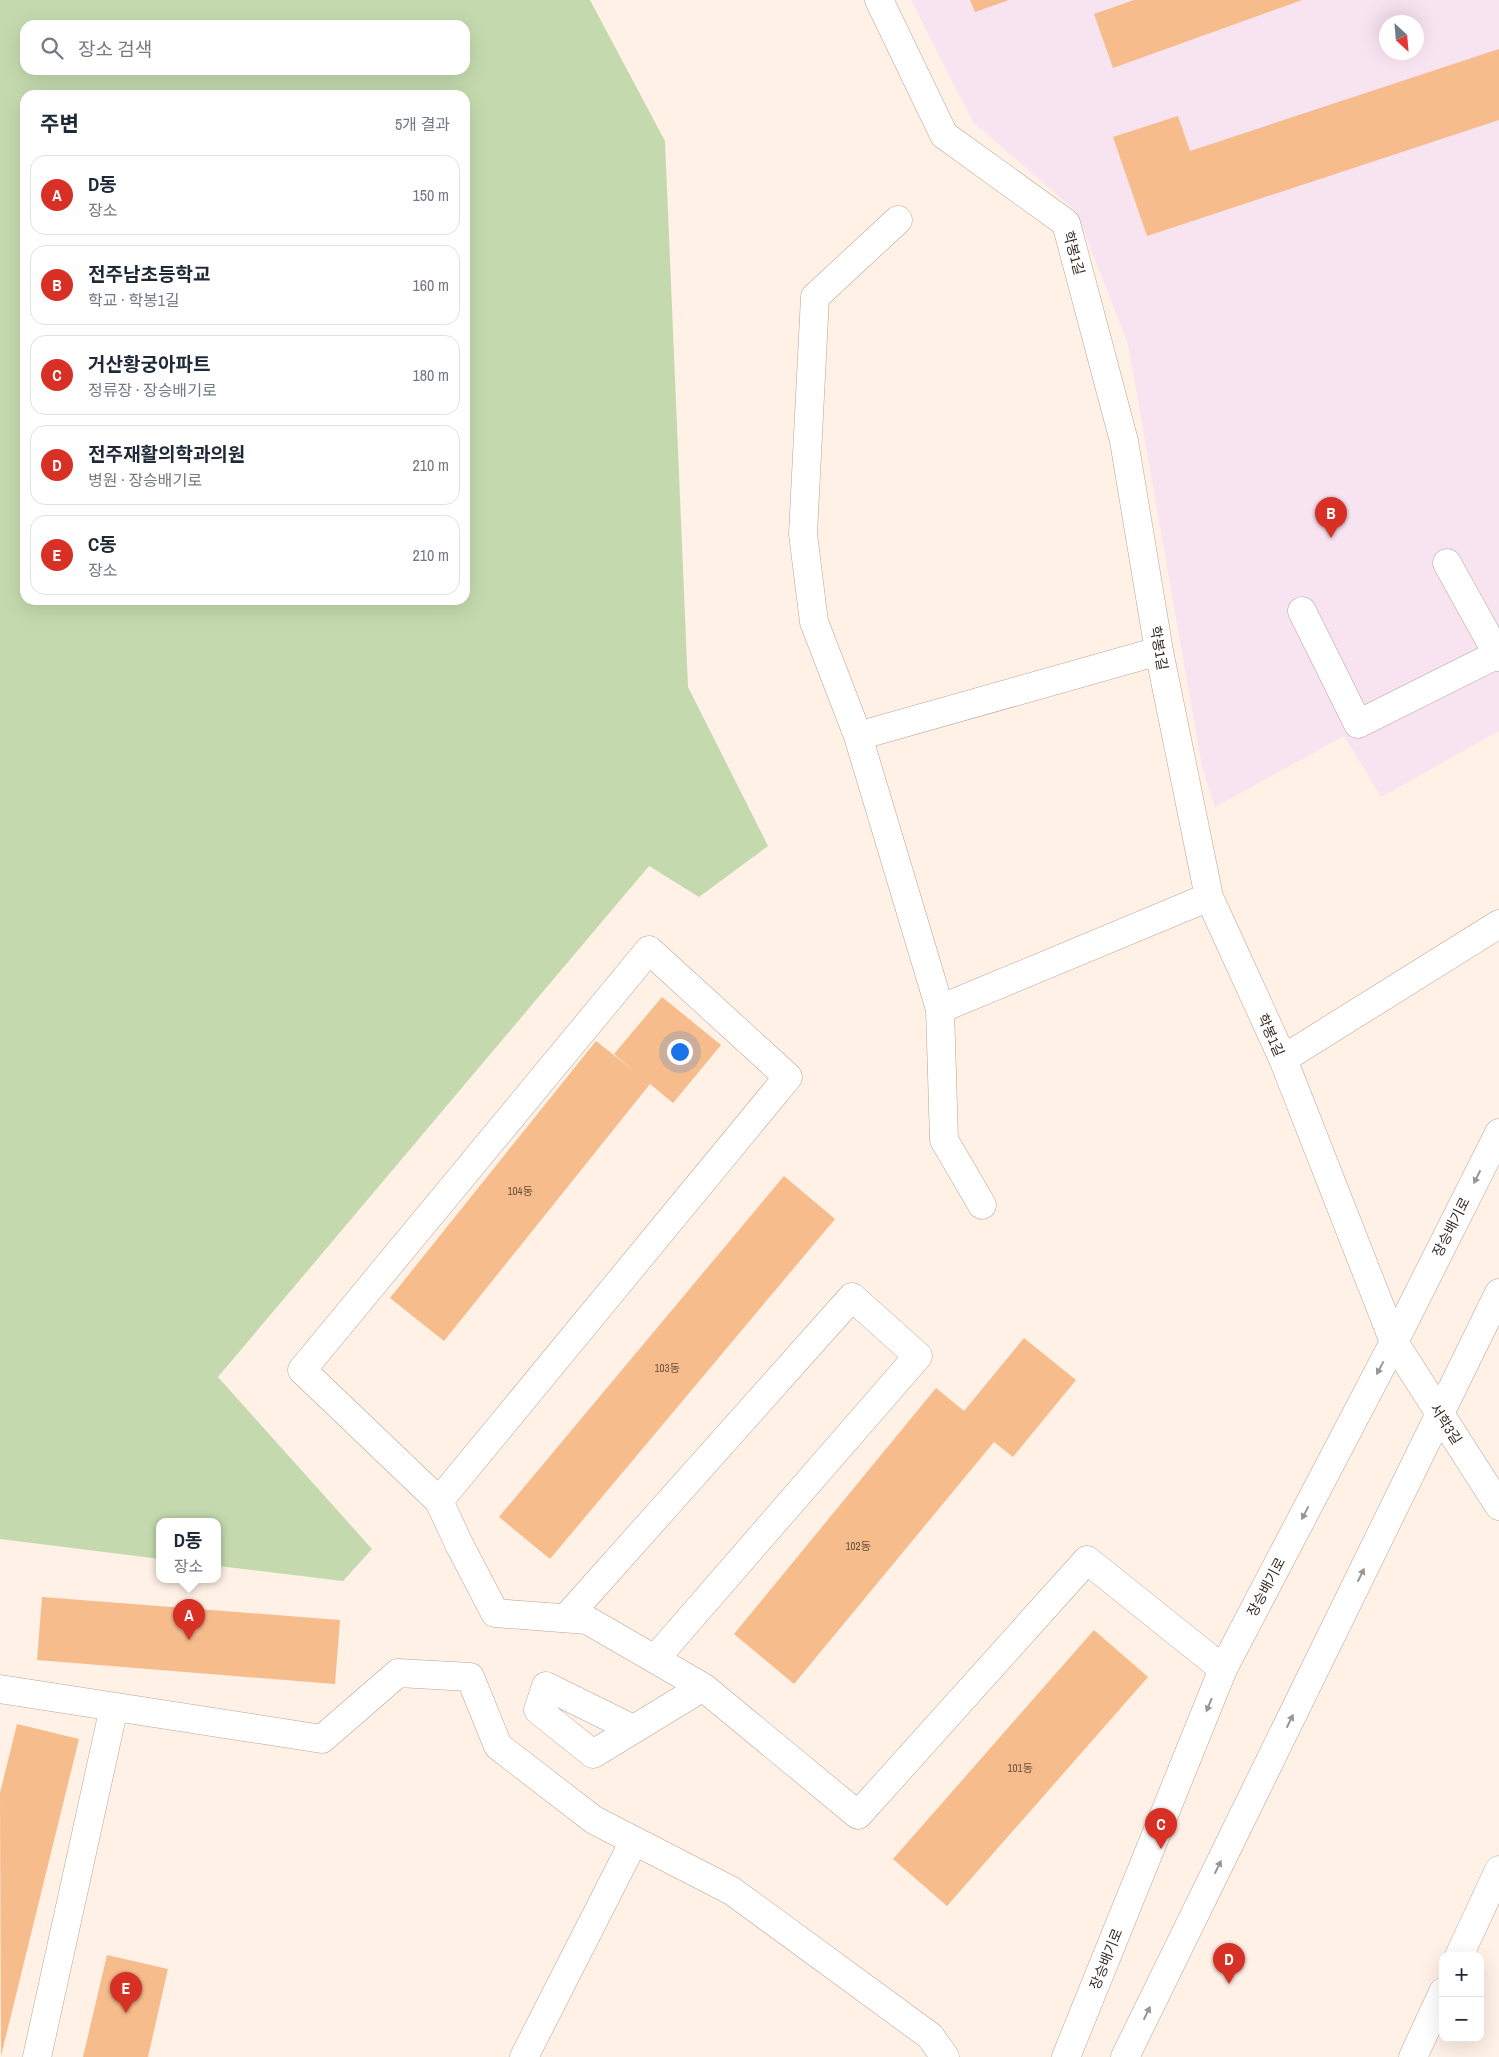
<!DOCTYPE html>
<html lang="ko">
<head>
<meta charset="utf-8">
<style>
	:root { --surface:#fff; --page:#f6f6f7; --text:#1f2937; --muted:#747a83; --line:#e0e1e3; --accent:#d93025 }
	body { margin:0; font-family:"Archivo Narrow","Noto Sans KR",sans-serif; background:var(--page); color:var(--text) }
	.controls { position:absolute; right:15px; bottom:15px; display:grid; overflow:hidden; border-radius:10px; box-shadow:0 5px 20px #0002 }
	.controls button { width:45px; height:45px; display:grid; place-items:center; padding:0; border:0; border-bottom:1px solid var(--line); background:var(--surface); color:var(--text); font:25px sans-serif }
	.compass { position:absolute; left:1379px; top:15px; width:45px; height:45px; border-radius:50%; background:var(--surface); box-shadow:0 5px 20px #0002; rotate:154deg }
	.you { position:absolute; left:679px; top:1051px; width:18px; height:18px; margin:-12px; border:4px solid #fff; border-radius:50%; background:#1a73e8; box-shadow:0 0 0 8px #1a73e833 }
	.badge { display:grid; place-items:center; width:32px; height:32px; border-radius:50%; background:var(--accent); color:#fff; font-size:16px; font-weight:700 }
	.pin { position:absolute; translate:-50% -41px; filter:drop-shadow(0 1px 2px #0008) }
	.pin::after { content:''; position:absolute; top:26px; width:18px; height:15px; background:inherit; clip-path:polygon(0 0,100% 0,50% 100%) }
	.popup { position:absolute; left:156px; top:1518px; width:65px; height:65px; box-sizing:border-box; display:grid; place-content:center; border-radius:10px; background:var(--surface); filter:drop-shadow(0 1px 4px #0005); font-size:16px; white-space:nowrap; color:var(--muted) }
	.popup b { font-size:19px; color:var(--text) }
	.popup::after { content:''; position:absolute; left:50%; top:100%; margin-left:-10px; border:10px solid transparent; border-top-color:var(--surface) }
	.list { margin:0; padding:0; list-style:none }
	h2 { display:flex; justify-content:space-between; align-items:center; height:65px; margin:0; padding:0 20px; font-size:21px }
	h2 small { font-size:16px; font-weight:400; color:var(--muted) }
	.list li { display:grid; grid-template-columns:32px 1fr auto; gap:15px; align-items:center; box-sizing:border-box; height:80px; margin:0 10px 10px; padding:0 10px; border:1px solid var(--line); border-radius:15px }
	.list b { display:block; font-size:19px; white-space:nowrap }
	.list p { margin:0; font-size:16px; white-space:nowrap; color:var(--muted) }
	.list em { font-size:16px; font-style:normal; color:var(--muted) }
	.icon { flex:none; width:28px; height:28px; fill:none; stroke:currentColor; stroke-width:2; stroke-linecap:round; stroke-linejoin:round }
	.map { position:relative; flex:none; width:1499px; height:2057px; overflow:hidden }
	.search { position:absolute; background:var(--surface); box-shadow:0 5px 20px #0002; left:20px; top:20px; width:450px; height:55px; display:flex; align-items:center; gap:12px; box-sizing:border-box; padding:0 18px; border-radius:15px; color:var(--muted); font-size:19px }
	.panel { position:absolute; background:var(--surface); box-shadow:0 5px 20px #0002; left:20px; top:90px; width:450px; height:515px; border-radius:15px }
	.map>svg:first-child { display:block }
	.education { fill:#f8e3f0; fill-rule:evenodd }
	.green { fill:#c4daae; fill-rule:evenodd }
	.building { fill:#f7bc8b }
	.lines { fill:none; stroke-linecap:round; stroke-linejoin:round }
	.minor-casing { stroke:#b9a493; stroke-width:29 }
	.minor { stroke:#fff; stroke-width:28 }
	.oneway { fill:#9a9592 }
	.labels { text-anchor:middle; stroke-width:4.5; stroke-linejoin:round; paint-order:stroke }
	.number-label { font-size:11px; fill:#654f3e }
	.street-label { font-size:14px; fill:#342b25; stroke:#fff }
</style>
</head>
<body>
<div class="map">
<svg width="1499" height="2057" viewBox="0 0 1499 2057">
	<rect width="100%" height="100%" fill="#fff1e6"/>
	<path class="education" d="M 911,0 L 1499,0 L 1499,731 L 1381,797 L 1344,736 L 1215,807 L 1202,767 L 1128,344 L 1076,211 L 973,122 ZM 1386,22 L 1416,22 L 1416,52 L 1386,52 Z"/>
	<path class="green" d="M 0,0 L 590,0 L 665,141 L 688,687 L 768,846 L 699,897 L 649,866 L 218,1377 L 372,1549 L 343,1581 L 218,1566 L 218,1521 L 160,1521 L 160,1559 L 0,1539 ZM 25,25 L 465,25 L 465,70 L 25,70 ZM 25,95 L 465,95 L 465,600 L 25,600 Z"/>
	<path class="building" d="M 970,0 L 1009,0 L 975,12 Z
		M 1134,0 L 1302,0 L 1113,68 L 1094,14 Z
		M 1499,49 L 1499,120 L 1147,236 L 1113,137 L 1178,116 L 1190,151 Z
		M 662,997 L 721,1045 L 673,1103 L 650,1084 L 444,1341 L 390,1298 L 596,1041 L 634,1071 L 614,1054 Z
		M 784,1176 L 835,1219 L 550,1559 L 499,1517 Z
		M 1024,1338 L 1076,1380 L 1013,1457 L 994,1442 L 794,1684 L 734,1634 L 936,1388 L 964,1411 Z
		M 42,1597 L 340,1620 L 335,1684 L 37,1660 Z
		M 1094,1630 L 1148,1677 L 947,1906 L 893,1859 Z
		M 17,1724 L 79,1739 L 1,2056 L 0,1793 Z
		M 107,1955 L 168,1969 L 148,2057 L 83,2057 Z"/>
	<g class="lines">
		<g class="minor-casing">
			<path id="minor" d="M 879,0 L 944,135 L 1066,223 L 1124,441 L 1159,651 L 1209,897 L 1283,1059 L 1394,1342 L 1499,1506
				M 898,220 L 815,297 L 803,534 L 814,622 L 858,736 L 940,1009
				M 1447,563 L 1499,657
				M 1302,611 L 1358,724 L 1498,654
				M 858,736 L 1159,651
				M 1283,1059 L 1499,924
				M 982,1205 L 944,1140 L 940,1009 L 1209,897
				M 439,1501 L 788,1077 L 649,950 L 302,1370 L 439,1501 L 459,1544 L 495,1613 L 587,1620 L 703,1687 L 858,1815 L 1087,1560 L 1223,1669
				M 566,1618 L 852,1297 L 918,1356 L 655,1659
				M 0,1689 L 322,1739 L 398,1673 L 470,1677 L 498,1746 L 594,1820 L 732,1891 L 930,2036 L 945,2057
				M 633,1729 L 546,1686 L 538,1710 L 593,1754 L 703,1687
				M 1459,1956 L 1499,1870
				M 37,2057 L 114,1707
				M 524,2057 L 634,1841
				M 1066,2057 L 1223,1669 L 1394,1342 L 1499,1133
				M 1125,2057 L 1499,1293
				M 1413,2057 L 1443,1992"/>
		</g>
		<use href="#minor" class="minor"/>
	</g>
	<defs><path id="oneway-solid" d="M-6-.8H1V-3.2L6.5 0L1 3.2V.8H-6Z" transform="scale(1.25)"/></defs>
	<g class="oneway">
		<use href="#oneway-solid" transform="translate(1477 1177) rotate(117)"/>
		<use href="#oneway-solid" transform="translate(1380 1368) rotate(118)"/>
		<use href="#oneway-solid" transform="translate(1305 1513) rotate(118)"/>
		<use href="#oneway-solid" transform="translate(1361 1575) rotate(-64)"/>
		<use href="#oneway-solid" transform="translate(1209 1705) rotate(112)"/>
		<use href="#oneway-solid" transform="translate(1290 1721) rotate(-64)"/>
		<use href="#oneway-solid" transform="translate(1218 1867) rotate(-64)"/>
		<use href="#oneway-solid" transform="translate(1147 2013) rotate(-64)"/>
	</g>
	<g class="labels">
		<g class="number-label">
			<text x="520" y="1195">104동</text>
			<text x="667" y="1372">103동</text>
			<text x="858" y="1550">102동</text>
			<text x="1020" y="1772">101동</text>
		</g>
		<g class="street-label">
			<text transform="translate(1074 253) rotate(75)" y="5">학봉1길</text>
			<text transform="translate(1159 648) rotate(80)" y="5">학봉1길</text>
			<text transform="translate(1271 1035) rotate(66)" y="5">학봉1길</text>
			<text transform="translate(1451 1227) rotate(-63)" y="5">장승배기로</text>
			<text transform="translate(1446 1424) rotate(57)" y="5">서학3길</text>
			<text transform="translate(1266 1587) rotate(-62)" y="5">장승배기로</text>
			<text transform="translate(1106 1959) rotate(-68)" y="5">장승배기로</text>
		</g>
	</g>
</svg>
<div class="controls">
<button>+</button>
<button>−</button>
</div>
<svg class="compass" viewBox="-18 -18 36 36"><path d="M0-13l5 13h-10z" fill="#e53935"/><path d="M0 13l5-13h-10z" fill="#747a83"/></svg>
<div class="you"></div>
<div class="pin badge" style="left:189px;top:1640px">A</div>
<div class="popup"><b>D동</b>장소</div>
<div class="pin badge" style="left:1331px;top:538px">B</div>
<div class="pin badge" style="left:1161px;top:1849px">C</div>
<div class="pin badge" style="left:1229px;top:1984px">D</div>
<div class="pin badge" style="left:126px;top:2013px">E</div>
<div class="search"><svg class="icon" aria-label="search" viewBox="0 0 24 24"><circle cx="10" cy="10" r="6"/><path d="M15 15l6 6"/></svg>장소 검색</div>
<section class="panel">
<h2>주변<small>5개 결과</small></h2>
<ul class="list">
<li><span class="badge">A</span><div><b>D동</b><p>장소</p></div><em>150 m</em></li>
<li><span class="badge">B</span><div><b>전주남초등학교</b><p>학교 · 학봉1길</p></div><em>160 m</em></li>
<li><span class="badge">C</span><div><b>거산황궁아파트</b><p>정류장 · 장승배기로</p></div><em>180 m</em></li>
<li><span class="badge">D</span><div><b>전주재활의학과의원</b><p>병원 · 장승배기로</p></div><em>210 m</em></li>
<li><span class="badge">E</span><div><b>C동</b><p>장소</p></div><em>210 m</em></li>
</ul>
</section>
</div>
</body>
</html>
